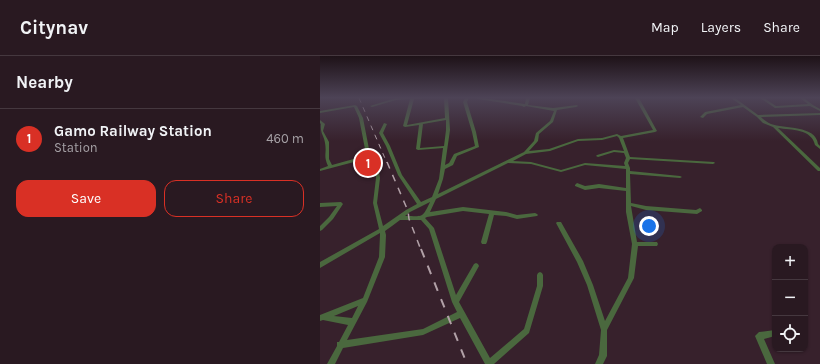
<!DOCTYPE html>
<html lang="en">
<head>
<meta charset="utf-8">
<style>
	:root { --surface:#291921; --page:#35262e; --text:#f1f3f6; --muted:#a5a0a5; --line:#45383f; --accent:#d93025 }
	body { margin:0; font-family:Karla,sans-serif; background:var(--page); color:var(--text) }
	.controls { position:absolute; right:12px; bottom:12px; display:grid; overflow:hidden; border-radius:8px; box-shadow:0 1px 3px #0004 }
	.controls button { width:36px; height:36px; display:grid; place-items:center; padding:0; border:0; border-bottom:1px solid var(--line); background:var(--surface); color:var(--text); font:20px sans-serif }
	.you { position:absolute; left:329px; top:170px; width:14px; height:14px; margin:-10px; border:3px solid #fff; border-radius:50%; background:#1a73e8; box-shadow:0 0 0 6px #1a73e833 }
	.badge { display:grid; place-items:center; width:26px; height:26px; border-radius:50%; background:var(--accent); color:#fff; font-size:13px; font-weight:700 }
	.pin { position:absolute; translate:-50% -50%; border:2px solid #fff; box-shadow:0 1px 4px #0006 }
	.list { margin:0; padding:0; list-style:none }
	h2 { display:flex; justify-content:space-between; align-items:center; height:52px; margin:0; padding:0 16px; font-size:17px }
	h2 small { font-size:13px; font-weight:400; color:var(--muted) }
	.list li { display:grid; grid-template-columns:26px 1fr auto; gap:12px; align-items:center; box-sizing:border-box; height:60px; padding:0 16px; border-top:1px solid var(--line) }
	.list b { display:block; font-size:15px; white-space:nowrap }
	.list p { margin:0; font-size:13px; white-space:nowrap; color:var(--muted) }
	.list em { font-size:13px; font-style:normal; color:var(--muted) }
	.actions { display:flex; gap:8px; padding:12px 16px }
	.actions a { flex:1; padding:9px 0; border:1px solid var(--accent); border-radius:12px; text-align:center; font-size:14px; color:var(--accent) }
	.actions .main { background:var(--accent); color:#fff }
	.icon { flex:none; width:22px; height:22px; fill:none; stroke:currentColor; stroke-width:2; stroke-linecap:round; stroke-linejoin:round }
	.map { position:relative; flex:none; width:500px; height:308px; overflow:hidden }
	header { display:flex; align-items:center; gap:24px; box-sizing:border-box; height:56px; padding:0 20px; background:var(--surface); border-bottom:1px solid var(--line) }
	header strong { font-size:19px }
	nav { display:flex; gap:22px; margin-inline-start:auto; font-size:14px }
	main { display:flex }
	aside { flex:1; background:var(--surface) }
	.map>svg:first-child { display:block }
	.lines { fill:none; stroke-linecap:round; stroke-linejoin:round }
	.minor { fill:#4a683e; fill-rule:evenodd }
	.rail-far2 { stroke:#b1a0a7; stroke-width:1; stroke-dasharray:5 5; stroke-linecap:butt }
	.rail-far1 { stroke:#b1a0a7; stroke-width:1.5; stroke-dasharray:7 7; stroke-linecap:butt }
	.rail { stroke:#b1a0a7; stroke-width:2; stroke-dasharray:9 9; stroke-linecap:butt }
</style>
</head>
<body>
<header>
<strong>Citynav</strong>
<nav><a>Map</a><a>Layers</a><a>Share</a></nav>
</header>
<main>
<aside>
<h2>Nearby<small></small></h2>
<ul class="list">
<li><span class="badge">1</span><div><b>Gamo Railway Station</b><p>Station</p></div><em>460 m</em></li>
</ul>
<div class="actions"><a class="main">Save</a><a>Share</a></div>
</aside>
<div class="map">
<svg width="500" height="308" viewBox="0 0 500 308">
	<rect width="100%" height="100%" fill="#37212c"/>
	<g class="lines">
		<path class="minor" d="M 76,42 L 103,42 L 101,43 L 94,43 L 87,69 L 125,62 L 124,42 L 128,42 L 130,74 L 125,109 L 129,107 L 134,98 L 155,90 L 152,76 L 143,46 L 145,42 L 149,42 L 147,46 L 156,76 L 159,91 L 137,100 L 133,109 L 125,113 L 123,123 L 118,138 L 204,96 L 214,85 L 216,77 L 230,65 L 234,55 L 206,50 L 204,51 L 202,50 L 158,43 L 156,42 L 164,42 L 205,48 L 206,42 L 210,42 L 208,49 L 233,52 L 257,49 L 258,50 L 256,51 L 237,54 L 233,66 L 219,78 L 218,85 L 209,95 L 229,93 L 258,83 L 282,82 L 297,78 L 301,80 L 333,74 L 315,42 L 319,42 L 337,75 L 335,76 L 303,82 L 310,101 L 394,106 L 395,107 L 393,108 L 310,103 L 308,107 L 310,112 L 310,115 L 360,120 L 362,121 L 360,122 L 310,118 L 311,147 L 326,150 L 376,154 L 380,152 L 382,154 L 382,155 L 377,158 L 326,154 L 311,150 L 317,186 L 337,186 L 338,188 L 337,190 L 318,190 L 314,222 L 287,274 L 287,300 L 283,308 L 275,308 L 279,299 L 281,274 L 267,229 L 257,206 L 236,167 L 237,166 L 241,166 L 263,205 L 273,229 L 285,265 L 308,222 L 312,188 L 306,156 L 306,135 L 279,132 L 265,134 L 255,130 L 255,129 L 257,127 L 265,130 L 279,128 L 306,132 L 306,113 L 265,109 L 241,116 L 211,108 L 188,107 L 116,143 L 110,156 L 143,151 L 186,156 L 197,159 L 215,157 L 217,158 L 218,159 L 217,160 L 197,163 L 186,160 L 174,159 L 167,186 L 166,188 L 162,188 L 161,186 L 169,158 L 143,155 L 107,161 L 105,162 L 114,172 L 136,239 L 154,208 L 156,207 L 158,208 L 159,210 L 139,246 L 170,302 L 204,273 L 217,230 L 217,219 L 218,217 L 220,216 L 222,217 L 223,219 L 223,230 L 209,277 L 174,308 L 165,308 L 140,262 L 103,279 L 23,292 L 15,308 L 7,308 L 17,290 L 17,286 L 19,286 L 28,269 L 3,264 L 0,265 L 0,259 L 43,242 L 59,201 L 60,179 L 60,177 L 0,212 L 0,206 L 59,173 L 53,147 L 56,122 L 54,111 L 49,102 L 0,115 L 0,113 L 8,110 C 3,99 7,98 5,87 C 4,79 0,78 1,68 L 0,67 L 0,64 L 5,68 L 3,75 L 9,86 L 9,103 L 12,109 L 48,99 L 45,93 L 39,62 L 34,51 L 0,57 L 0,55 L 35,49 L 37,50 L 43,62 L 49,93 L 58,111 L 60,122 L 57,147 L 63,170 L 86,154 L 97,148 L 78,119 L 66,90 L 59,77 L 64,67 L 67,68 L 63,77 L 70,90 L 82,119 L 101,146 L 112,141 L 119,123 L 123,92 L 98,94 L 96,93 L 99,69 L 85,71 L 83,70 L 90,43 L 76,44 L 52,51 L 50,50 ZM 126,64 L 126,74 L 124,90 L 100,92 L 103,68 ZM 297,80 L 299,82 L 304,95 L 294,94 L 277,99 L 276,100 L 278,101 L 294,96 L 304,97 L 306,102 L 304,107 L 305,110 L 265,107 L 241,114 L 211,106 L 193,105 L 206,98 L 230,95 L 258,85 L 282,84 ZM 110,146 C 102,163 103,160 85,160 L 90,156 ZM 80,164 L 101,164 L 109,173 L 132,246 L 137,256 L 103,273 L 27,284 L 47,246 L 65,201 L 66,179 L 65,175 L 72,170 ZM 38,250 L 32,262 L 14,260 Z
			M 411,42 L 415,42 L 438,59 L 500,57 L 500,59 L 441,61 C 444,64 447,66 451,68 C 464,73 496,69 498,88 L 500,90 L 500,93 L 495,89 C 492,73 471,74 458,72 L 500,112 L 500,115 L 498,115 L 453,71 L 443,67 L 437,61 L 423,51 L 387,58 L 383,62 L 380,61 L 385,56 L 421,49 Z
			M 440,42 L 444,42 L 456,50 L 488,48 L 480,42 L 484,42 L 493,49 L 500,53 L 500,55 L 490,50 L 455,52 Z
			M 21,146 L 23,148 L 13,163 L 2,174 L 0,175 L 0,170 L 9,161 L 17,150 L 0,151 L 0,147 Z
			M 455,274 L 455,280 L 444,283 L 455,308 L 447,308 L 435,280 L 439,276 Z"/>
		<path class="rail-far2" d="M 39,42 L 67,107"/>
		<path class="rail-far1" d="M 67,106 L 88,155 L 89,163 L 101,194"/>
		<path class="rail" d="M 101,193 L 147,308"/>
	</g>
	<linearGradient id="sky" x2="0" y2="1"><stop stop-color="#1e1218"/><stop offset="0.49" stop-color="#4d4356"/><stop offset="1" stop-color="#4d4356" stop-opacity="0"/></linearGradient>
	<rect width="500" height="85" fill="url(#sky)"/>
</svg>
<div class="controls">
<button>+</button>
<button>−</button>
<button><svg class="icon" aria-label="locate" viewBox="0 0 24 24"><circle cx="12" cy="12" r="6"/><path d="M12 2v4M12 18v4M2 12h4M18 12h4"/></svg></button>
</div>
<div class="you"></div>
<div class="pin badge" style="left:48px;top:107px">1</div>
</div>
</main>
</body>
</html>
